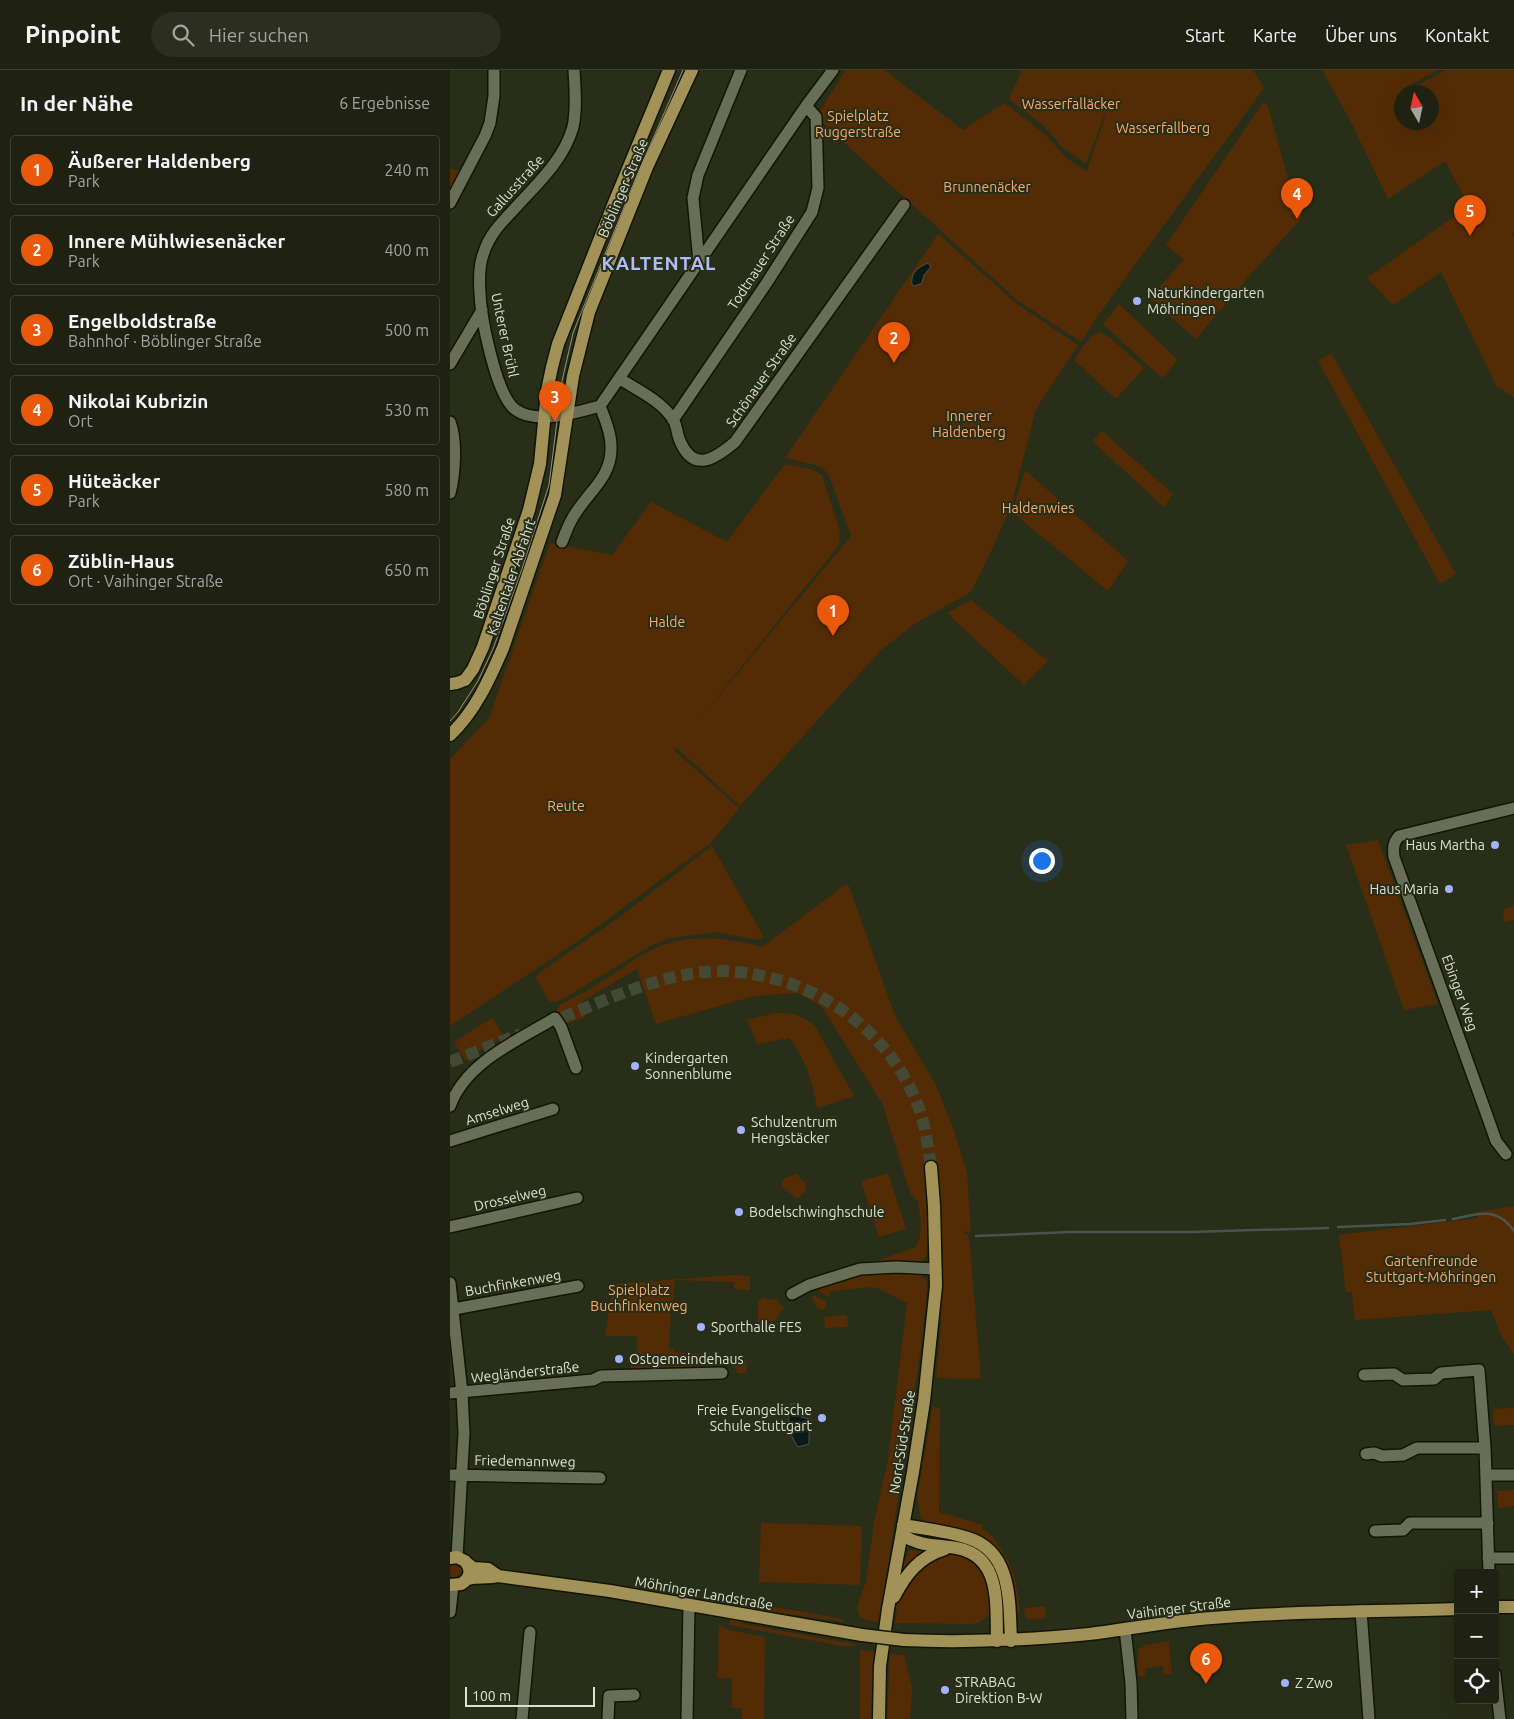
<!DOCTYPE html>
<html lang="de">
<head>
<meta charset="utf-8">
<style>
	:root { --surface:#1f2212; --page:#2c2f20; --text:#f1f3f6; --muted:#a1a49f; --line:#3c3f32; --accent:#ea580c }
	body { margin:0; font-family:Ubuntu,sans-serif; background:var(--page); color:var(--text) }
	.controls { position:absolute; right:15px; bottom:15px; display:grid; overflow:hidden; border-radius:5px; box-shadow:0 5px 20px #0002 }
	.controls button { width:45px; height:45px; display:grid; place-items:center; padding:0; border:0; border-bottom:1px solid var(--line); background:var(--surface); color:var(--text); font:25px sans-serif }
	.compass { position:absolute; left:944px; top:15px; width:45px; height:45px; border-radius:50%; background:var(--surface); box-shadow:0 5px 20px #0002; rotate:351deg }
	.scale { position:absolute; left:15px; bottom:12px; width:130px; box-sizing:border-box; padding-left:5px; border:2px solid #dce0d2; border-top:0; font-size:14px; line-height:18px; white-space:nowrap; color:#dce0d2; -webkit-text-stroke:4px #292e18; paint-order:stroke }
	.you { position:absolute; left:591px; top:790px; width:18px; height:18px; margin:-12px; border:4px solid #fff; border-radius:50%; background:#1a73e8; box-shadow:0 0 0 8px #1a73e833 }
	.badge { display:grid; place-items:center; width:32px; height:32px; border-radius:50%; background:var(--accent); color:#fff; font-size:16px; font-weight:700 }
	.pin { position:absolute; translate:-50% -41px; filter:drop-shadow(0 1px 2px #0008) }
	.pin::after { content:''; position:absolute; top:26px; width:18px; height:15px; background:inherit; clip-path:polygon(0 0,100% 0,50% 100%) }
	.list { margin:0; padding:0; list-style:none }
	h2 { display:flex; justify-content:space-between; align-items:center; height:65px; margin:0; padding:0 20px; font-size:21px }
	h2 small { font-size:16px; font-weight:400; color:var(--muted) }
	.list li { display:grid; grid-template-columns:32px 1fr auto; gap:15px; align-items:center; box-sizing:border-box; height:70px; margin:0 10px 10px; padding:0 10px; border:1px solid var(--line); border-radius:5px }
	.list b { display:block; font-size:19px; white-space:nowrap }
	.list p { margin:0; font-size:16px; white-space:nowrap; color:var(--muted) }
	.list em { font-size:16px; font-style:normal; color:var(--muted) }
	.icon { flex:none; width:28px; height:28px; fill:none; stroke:currentColor; stroke-width:2; stroke-linecap:round; stroke-linejoin:round }
	.map { position:relative; flex:none; width:1064px; height:1649px; overflow:hidden }
	header { display:flex; align-items:center; gap:30px; box-sizing:border-box; height:70px; padding:0 25px; background:var(--surface); border-bottom:1px solid var(--line) }
	header strong { font-size:24px }
	nav { display:flex; gap:28px; margin-inline-start:auto; font-size:18px }
	.search { width:350px; height:45px; background:var(--page); display:flex; align-items:center; gap:12px; box-sizing:border-box; padding:0 18px; border-radius:28px; color:var(--muted); font-size:19px }
	main { display:flex }
	aside { flex:1; background:var(--surface) }
	.map>svg:first-child { display:block }
	.green { fill:#532c05; fill-rule:evenodd }
	.water { fill:#091a17; stroke:#48554f }
	.lines { fill:none; stroke-linecap:round; stroke-linejoin:round }
	.stream { stroke:#48554f; stroke-width:2.5 }
	.major-tunnel { stroke:#444934; stroke-width:12; stroke-dasharray:12 6; stroke-linecap:butt }
	.minor-casing { stroke:#121603; stroke-width:14 }
	.major-casing { stroke:#121603; stroke-width:15 }
	.minor { stroke:#696f57; stroke-width:11 }
	.major { stroke:#a39258; stroke-width:12 }
	.tram { stroke:#909483; stroke-width:1 }
	.major-bridge-casing { stroke:#121603; stroke-width:15; stroke-linecap:butt }
	.major-bridge { stroke:#a39258; stroke-width:12 }
	.poi-dot { fill:#a2b2fd; stroke:#292e18; stroke-width:2 }
	.labels { text-anchor:middle; stroke-width:4; stroke-linejoin:round; paint-order:stroke }
	.park-label { font-size:14px; fill:#f9ab6d; stroke:#292e18 }
	.street-label { font-size:14px; fill:#dce0d2; stroke:#292e18 }
	.poi-label { font-size:14px; fill:#dce0d2; stroke:#292e18; text-anchor:start }
	.district-label { font-size:19px; font-weight:bold; letter-spacing:1px; fill:#b0bdf4; stroke:#292e18 }
</style>
</head>
<body>
<header>
<strong>Pinpoint</strong>
<div class="search"><svg class="icon" aria-label="search" viewBox="0 0 24 24"><circle cx="10" cy="10" r="6"/><path d="M15 15l6 6"/></svg>Hier suchen</div>
<nav><a>Start</a><a>Karte</a><a>Über uns</a><a>Kontakt</a></nav>
</header>
<main>
<aside>
<h2>In der Nähe<small>6 Ergebnisse</small></h2>
<ul class="list">
<li><span class="badge">1</span><div><b>Äußerer Haldenberg</b><p>Park</p></div><em>240 m</em></li>
<li><span class="badge">2</span><div><b>Innere Mühlwiesenäcker</b><p>Park</p></div><em>400 m</em></li>
<li><span class="badge">3</span><div><b>Engelboldstraße</b><p>Bahnhof · Böblinger Straße</p></div><em>500 m</em></li>
<li><span class="badge">4</span><div><b>Nikolai Kubrizin</b><p>Ort</p></div><em>530 m</em></li>
<li><span class="badge">5</span><div><b>Hüteäcker</b><p>Park</p></div><em>580 m</em></li>
<li><span class="badge">6</span><div><b>Züblin-Haus</b><p>Ort · Vaihinger Straße</p></div><em>650 m</em></li>
</ul>
</aside>
<div class="map">
<svg width="1064" height="1649" viewBox="0 0 1064 1649">
	<rect width="100%" height="100%" fill="#292e18"/>
	<path class="green" d="M 396,0 L 434,0 L 513,60 L 554,33 C 567,43 580,52 592,62 C 607,76 617,92 637,101 L 667,11 L 636,94 L 611,76 L 595,57 L 559,29 L 572,0 L 803,0 L 814,18 L 647,247 L 631,272 L 567,230 L 366,47 Z
		M 872,0 L 988,0 L 954,18 L 955,21 L 997,0 L 1064,0 L 1064,162 L 1062,163 L 1064,168 L 1064,327 L 1047,317 L 991,202 L 943,235 L 917,208 L 1019,136 L 995,91 L 938,129 L 899,48 ZM 952,22 L 982,22 L 982,52 L 952,52 Z
		M 817,33 L 844,130 L 853,147 L 800,205 L 746,269 L 699,228 L 734,190 L 716,175 L 812,34 Z
		M 0,98 L 11,102 L 0,120 Z
		M 488,164 L 567,234 L 628,275 L 586,339 L 561,436 L 538,488 L 521,522 L 466,553 L 431,580 L 290,736 L 226,677 L 224,680 L 289,738 L 262,772 L 131,869 L 0,956 L 0,689 L 39,648 L 100,473 L 162,485 L 201,432 L 277,472 L 335,394 L 361,399 L 372,405 L 390,462 L 389,475 L 243,657 L 401,466 L 378,403 L 369,396 L 335,388 Z
		M 669,234 L 728,290 L 712,308 L 653,254 Z
		M 649,262 L 659,267 L 694,298 L 666,329 L 624,290 C 631,280 638,266 649,262 Z
		M 881,283 L 1006,504 L 990,514 L 868,291 Z
		M 652,361 L 723,424 L 714,437 L 642,371 Z
		M 575,400 L 678,491 L 658,521 L 562,442 Z
		M 521,530 L 598,591 L 574,615 L 497,543 Z
		M 928,770 L 988,934 L 954,940 L 896,775 Z
		M 262,776 L 314,867 L 308,870 L 267,862 L 220,868 L 202,875 L 113,929 L 105,932 L 99,931 L 85,906 L 175,843 Z
		M 396,814 L 399,816 L 445,946 L 486,1015 L 503,1058 L 517,1102 L 521,1163 L 512,1161 L 519,1166 L 531,1309 L 486,1308 C 493,1250 495,1193 490,1135 L 492,1134 L 487,1093 L 473,1095 C 475,1111 486,1181 473,1190 C 464,1198 429,1195 416,1195 L 466,1177 C 474,1163 470,1147 468,1131 L 460,1123 L 433,1035 L 372,937 L 348,923 L 304,926 L 206,954 L 187,899 L 131,932 L 136,947 L 114,955 L 106,942 L 109,935 C 124,928 139,920 153,911 C 173,898 191,883 213,875 C 246,864 280,868 312,877 Z
		M 1064,836 L 1064,850 L 1054,852 L 1053,841 L 1056,838 Z
		M 325,943 C 343,943 351,945 365,956 L 404,1026 L 367,1038 C 363,1013 355,987 339,968 L 307,974 L 297,950 Z
		M 42,948 L 54,966 L 15,990 L 4,972 Z
		M 438,1103 L 456,1159 L 429,1167 L 411,1111 Z
		M 346,1104 L 357,1115 L 355,1122 L 347,1129 L 332,1116 L 333,1109 Z
		M 1064,1136 L 1064,1284 L 1052,1267 L 1041,1240 L 905,1250 L 902,1222 L 896,1223 L 889,1165 L 1028,1148 L 1027,1142 Z
		M 433,1202 L 470,1204 C 476,1208 477,1212 477,1219 L 472,1270 L 432,1535 L 428,1552 L 413,1549 L 409,1546 L 407,1538 L 416,1511 L 424,1453 L 438,1389 L 457,1233 L 427,1218 L 422,1217 L 380,1221 L 379,1227 L 370,1222 L 369,1218 C 387,1206 413,1204 433,1202 Z
		M 283,1205 L 300,1206 L 300,1220 L 284,1219 L 284,1212 L 225,1210 L 223,1235 L 221,1236 L 219,1278 L 224,1279 L 224,1282 L 291,1286 L 297,1291 L 296,1303 L 287,1303 L 286,1298 L 282,1297 L 277,1287 L 270,1287 L 268,1294 L 264,1298 L 181,1299 L 181,1287 L 187,1287 L 187,1266 L 155,1266 L 163,1214 Z
		M 365,1225 L 368,1228 L 377,1232 L 374,1240 L 367,1238 L 362,1227 Z
		M 313,1228 L 328,1230 L 330,1235 L 334,1237 L 325,1251 L 308,1252 L 308,1232 Z
		M 397,1245 L 398,1257 L 375,1258 L 374,1247 Z
		M 483,1336 L 490,1339 L 489,1442 L 533,1455 L 532,1459 C 540,1462 542,1466 546,1472 C 563,1493 568,1517 570,1543 L 565,1544 L 563,1516 L 557,1496 L 533,1468 L 514,1461 L 484,1455 L 476,1452 L 470,1446 L 467,1427 Z
		M 1064,1338 L 1064,1355 L 1044,1356 L 1043,1339 Z
		M 1064,1420 L 1064,1436 L 1048,1438 L 1047,1421 Z
		M 311,1453 L 412,1456 L 410,1515 L 309,1512 Z
		M 464,1463 C 499,1468 538,1470 551,1510 C 554,1520 553,1534 554,1545 L 551,1545 C 549,1499 545,1476 493,1471 C 483,1470 471,1470 464,1463 Z
		M 459,1480 L 475,1481 L 450,1505 Z
		M 502,1484 C 537,1490 539,1515 539,1545 L 528,1553 L 520,1554 L 445,1553 L 447,1541 L 445,1539 C 453,1514 473,1485 502,1484 Z
		M-1 1501a6 6 0 1 1 12 0a6 6 0 1 1-12 0Z
		M 296,1532 L 392,1549 L 395,1552 L 292,1538 L 293,1534 Z
		M 595,1536 L 596,1548 L 579,1550 L 575,1546 L 574,1538 Z
		M 283,1549 L 290,1550 L 293,1554 L 404,1574 L 404,1576 L 391,1576 L 285,1556 L 280,1555 L 279,1551 Z
		M 269,1554 L 279,1560 L 315,1567 L 314,1649 L 292,1649 L 292,1638 L 282,1638 L 282,1609 L 268,1608 Z
		M 719,1571 L 722,1604 L 714,1605 L 713,1596 L 695,1598 L 695,1606 L 688,1606 L 688,1580 L 695,1575 Z
		M 410,1580 L 425,1582 L 423,1613 L 424,1649 L 410,1649 Z
		M 440,1584 L 454,1585 L 462,1618 L 460,1649 L 437,1649 Z"/>
	<path class="water" d="M 478,193 L 481,197 L 474,205 L 472,213 L 465,216 L 462,215 C 460,203 468,197 478,193 Z
		M 341,1334 L 347,1334 L 351,1337 L 351,1347 L 359,1349 L 359,1374 L 348,1377 C 338,1363 337,1350 341,1334 Z"/>
	<g class="lines">
		<path class="stream" d="M 1003,1149 C 1028,1144 1047,1136 1064,1161
			M 888,1157 L 960,1154 L 995,1150
			M 526,1166 L 621,1162 L 740,1162 L 878,1158"/>
		<path class="major-tunnel" d="M 96,954 C 145,935 201,907 254,902 C 281,899 310,904 336,912 C 398,933 448,979 470,1041 C 476,1059 478,1078 481,1097
			M 0,992 L 71,964"/>
		<g class="minor-casing">
			<path id="minor" d="M 124,0 C 125,18 127,39 123,57 C 114,89 89,112 67,136 C 54,150 40,163 34,182 C 29,194 29,209 30,223 C 31,247 46,327 66,340 C 87,355 128,342 150,336 L 356,36 L 383,0
				M 0,133 L 35,66 L 40,53 L 44,26 L 44,0
				M 249,192 L 243,128 L 248,105 L 291,0
				M 0,294 L 32,240
				M 170,309 C 188,320 211,331 223,349 C 227,355 227,365 230,371 C 244,404 266,388 285,372 L 454,135
				M 223,350 L 316,214 L 362,142 L 368,118 L 366,47 L 356,36
				M 0,352 C 7,370 5,404 0,423
				M 112,472 C 116,461 120,450 127,441 C 141,420 162,405 161,377 C 161,363 155,349 150,336
				M 0,1036 C 16,992 67,971 105,948 L 111,957 L 126,998
				M 0,1071 L 103,1039
				M 1056,1084 L 1046,1071 L 1039,1051 L 944,787 C 943,778 943,773 949,766 L 1064,738
				M 0,1157 L 127,1128
				M 0,1213 L 12,1323 L 14,1363 L 7,1487
				M 342,1224 L 359,1215 L 410,1199 L 446,1197 L 486,1199
				M 4,1239 L 128,1216
				M 914,1305 L 944,1304 L 953,1310 L 984,1309 L 991,1303 L 1029,1300 L 1035,1378 L 1039,1503
				M 0,1323 L 143,1310 L 151,1306 L 272,1303
				M 916,1384 L 924,1383 L 932,1386 L 953,1385 L 967,1378 L 1035,1378
				M 0,1405 L 150,1408
				M 1036,1405 L 1064,1405
				M 925,1461 L 953,1460 L 960,1453 L 1038,1453
				M 1038,1488 L 1064,1488
				M 911,1541 L 919,1649
				M 0,1542 L 3,1515
				M 675,1559 L 681,1613 L 682,1649
				M 1045,1604 L 1050,1649
				M 72,1649 L 80,1562
				M 158,1649 L 159,1626 L 184,1625
				M 237,1649 L 239,1535"/>
		</g>
		<g class="major-casing">
			<path id="major" d="M 0,614 L 7,613 L 15,610 L 23,599 L 33,577 L 79,440 L 90,394 L 97,321 L 102,297 L 108,274 L 164,133 L 219,0
				M 0,665 C 25,642 40,608 53,578 L 105,425 L 123,306 L 139,242 L 197,97 L 242,0
				M 453,1455 C 475,1459 497,1461 518,1468 C 563,1482 559,1533 561,1571
				M 452,1465 C 468,1475 481,1475 500,1477 C 552,1482 546,1532 547,1571
				M 0,1488 L 7,1487 L 15,1491 C 22,1499 21,1508 11,1514 L 0,1515
				M 18,1494 L 23,1498 L 38,1499 L 48,1506
				M 18,1509 C 28,1506 37,1509 48,1506 L 160,1521 L 412,1565
				M 444,1527 C 456,1504 469,1487 495,1479
				M 1045,1537 L 1064,1537
				M 454,1570 C 516,1573 577,1570 639,1564 C 680,1559 721,1551 762,1548 C 844,1541 926,1542 1008,1539
				M 429,1649 L 430,1596 L 438,1539 L 463,1402 L 474,1331 L 486,1216 L 484,1136 L 481,1097"/>
		</g>
		<use href="#minor" class="minor"/>
		<use href="#major" class="major"/>
		<path class="tram" d="M 0,651 L 8,642 L 28,611 L 43,579 L 72,499 L 99,415 L 112,311 L 123,263 L 187,105 L 233,0"/>
		<g class="major-bridge-casing">
			<path id="major-bridge" d="M 412,1565 L 454,1570"/>
		</g>
		<use href="#major-bridge" class="major-bridge"/>
	</g>
	<g class="poi-dot">
		<circle cx="687" cy="231" r="5"/>
		<circle cx="1045" cy="775" r="5"/>
		<circle cx="999" cy="819" r="5"/>
		<circle cx="185" cy="996" r="5"/>
		<circle cx="291" cy="1060" r="5"/>
		<circle cx="289" cy="1142" r="5"/>
		<circle cx="251" cy="1257" r="5"/>
		<circle cx="169" cy="1289" r="5"/>
		<circle cx="372" cy="1348" r="5"/>
		<circle cx="835" cy="1613" r="5"/>
		<circle cx="495" cy="1620" r="5"/>
	</g>
	<g class="labels">
		<g class="park-label">
			<text x="621" y="39">Wasserfalläcker</text>
			<text x="408" y="51">Spielplatz<tspan x="408" dy="16">Ruggerstraße</tspan></text>
			<text x="713" y="63">Wasserfallberg</text>
			<text x="537" y="122">Brunnenäcker</text>
			<text x="519" y="351">Innerer<tspan x="519" dy="16">Haldenberg</tspan></text>
			<text x="588" y="443">Haldenwies</text>
			<text x="217" y="557">Halde</text>
			<text x="116" y="741">Reute</text>
			<text x="981" y="1196">Gartenfreunde<tspan x="981" dy="16">Stuttgart-Möhringen</tspan></text>
			<text x="189" y="1225">Spielplatz<tspan x="189" dy="16">Buchfinkenweg</tspan></text>
		</g>
		<g class="street-label">
			<text transform="translate(65 116) rotate(-48)" y="5">Gallusstraße</text>
			<text transform="translate(173 118) rotate(-67)" y="5">Böblinger Straße</text>
			<text transform="translate(311 192) rotate(-57)" y="5">Todtnauer Straße</text>
			<text transform="translate(55 265) rotate(78)" y="5">Unterer Brühl</text>
			<text transform="translate(311 310) rotate(-55)" y="5">Schönauer Straße</text>
			<text transform="translate(44 498) rotate(-72)" y="5">Böblinger Straße</text>
			<text transform="translate(61 507) rotate(-71)" y="5">Kaltentaler Abfahrt</text>
			<text transform="translate(1010 923) rotate(70)" y="5">Ebinger Weg</text>
			<text transform="translate(47 1041) rotate(-17)" y="5">Amselweg</text>
			<text transform="translate(60 1128) rotate(-13)" y="5">Drosselweg</text>
			<text transform="translate(63 1213) rotate(-10)" y="5">Buchfinkenweg</text>
			<text transform="translate(75 1302) rotate(-6)" y="5">Wegländerstraße</text>
			<text transform="translate(452 1372) rotate(-81)" y="5">Nord-Süd-Straße</text>
			<text transform="translate(75 1391) rotate(1)" y="5">Friedemannweg</text>
			<text transform="translate(254 1523) rotate(10)" y="5">Möhringer Landstraße</text>
			<text transform="translate(729 1538) rotate(-7)" y="5">Vaihinger Straße</text>
		</g>
		<g class="poi-label">
			<text x="697" y="228">Naturkindergarten<tspan x="697" dy="16">Möhringen</tspan></text>
			<text x="1035" y="780" text-anchor="end">Haus Martha</text>
			<text x="989" y="824" text-anchor="end">Haus Maria</text>
			<text x="195" y="993">Kindergarten<tspan x="195" dy="16">Sonnenblume</tspan></text>
			<text x="301" y="1057">Schulzentrum<tspan x="301" dy="16">Hengstäcker</tspan></text>
			<text x="299" y="1147">Bodelschwinghschule</text>
			<text x="261" y="1262">Sporthalle FES</text>
			<text x="179" y="1294">Ostgemeindehaus</text>
			<text x="362" y="1345" text-anchor="end">Freie Evangelische<tspan x="362" dy="16">Schule Stuttgart</tspan></text>
			<text x="505" y="1617">STRABAG<tspan x="505" dy="16">Direktion B-W</tspan></text>
			<text x="845" y="1618">Z Zwo</text>
		</g>
		<g class="district-label">
			<text x="209" y="200">KALTENTAL</text>
		</g>
	</g>
</svg>
<div class="controls">
<button>+</button>
<button>−</button>
<button><svg class="icon" aria-label="locate" viewBox="0 0 24 24"><circle cx="12" cy="12" r="6"/><path d="M12 2v4M12 18v4M2 12h4M18 12h4"/></svg></button>
</div>
<svg class="compass" viewBox="-18 -18 36 36"><path d="M0-13l5 13h-10z" fill="#e53935"/><path d="M0 13l5-13h-10z" fill="#a1a49f"/></svg>
<div class="scale">100 m</div>
<div class="you"></div>
<div class="pin badge" style="left:383px;top:566px">1</div>
<div class="pin badge" style="left:444px;top:293px">2</div>
<div class="pin badge" style="left:105px;top:352px">3</div>
<div class="pin badge" style="left:847px;top:149px">4</div>
<div class="pin badge" style="left:1020px;top:166px">5</div>
<div class="pin badge" style="left:756px;top:1614px">6</div>
</div>
</main>
</body>
</html>
